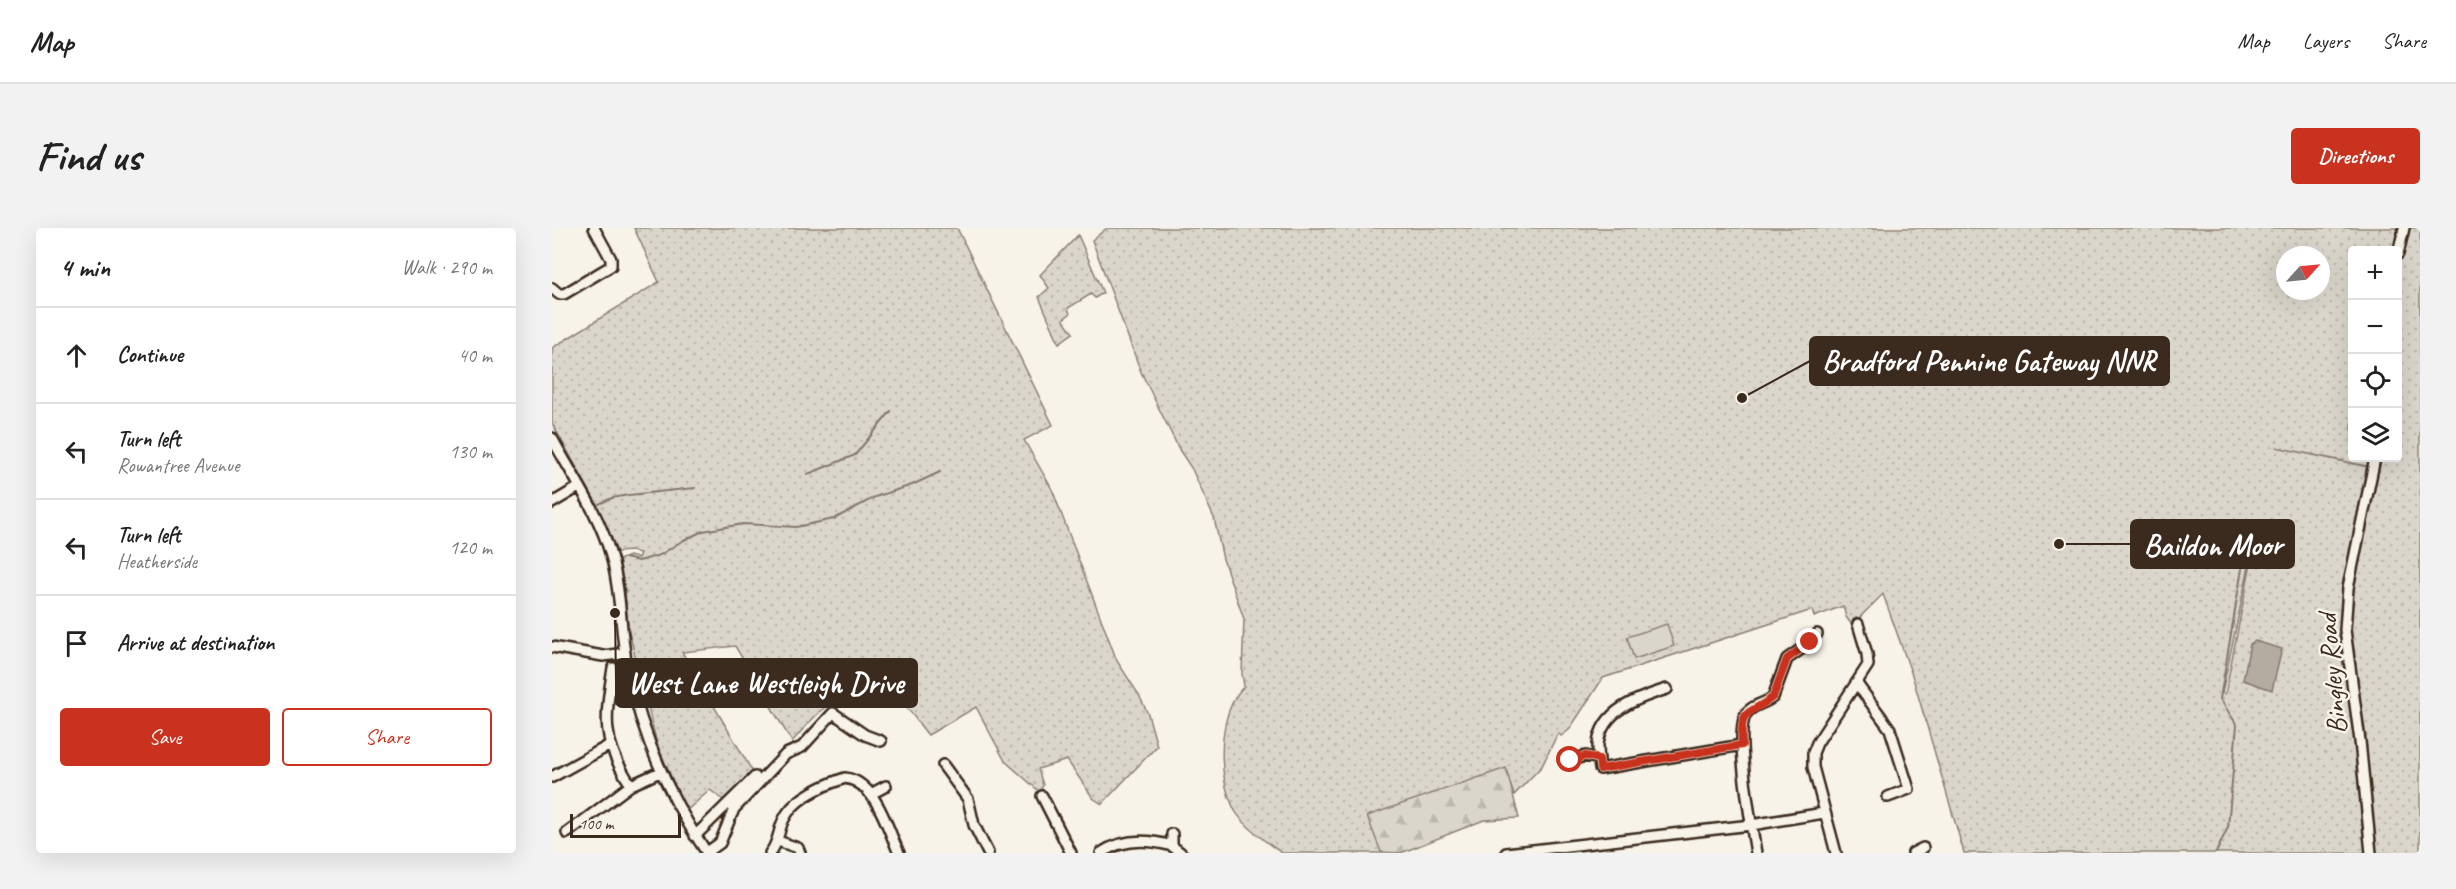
<!DOCTYPE html>
<html lang="en">
<head>
<meta charset="utf-8">
<style>
	:root { --surface:#fff; --page:#f2f2f2; --text:#222; --muted:#767676; --line:#e0e0e0; --accent:#c8321e }
	body { margin:0; font-family:Caveat,sans-serif; background:var(--page); color:var(--text) }
	.controls { position:absolute; right:18px; top:18px; display:grid; overflow:hidden; border-radius:6px; box-shadow:0 6px 24px #0002 }
	.controls button { width:54px; height:54px; display:grid; place-items:center; padding:0; border:0; border-bottom:2px solid var(--line); background:var(--surface); color:var(--text); font:30px sans-serif }
	.compass { position:absolute; left:1724px; top:18px; width:54px; height:54px; border-radius:50%; background:var(--surface); box-shadow:0 6px 24px #0002; rotate:63deg }
	.scale { position:absolute; left:18px; bottom:15px; width:111px; box-sizing:border-box; padding-left:6px; border:3px solid #3b2a1e; border-top:0; font-size:16px; line-height:21px; white-space:nowrap; color:#3b2a1e; -webkit-text-stroke:4px #f7f3e8; paint-order:stroke }
	.stop { position:absolute; width:18px; height:18px; margin:-14px; border:4px solid #c8321e; border-radius:50%; background:#fff }
	.stop.end { background:#c8321e; border-color:#fff; box-shadow:0 2px 6px #0008 }
	.list { margin:0; padding:0; list-style:none }
	h2 { display:flex; justify-content:space-between; align-items:center; height:78px; margin:0; padding:0 24px; font-size:26px }
	h2 small { font-size:20px; font-weight:400; color:var(--muted) }
	.list li { display:grid; grid-template-columns:39px 1fr auto; gap:18px; align-items:center; box-sizing:border-box; height:96px; padding:0 24px; border-top:2px solid var(--line) }
	.list b { display:block; font-size:22px; white-space:nowrap }
	.list p { margin:0; font-size:20px; white-space:nowrap; color:var(--muted) }
	.list em { font-size:20px; font-style:normal; color:var(--muted) }
	.actions { display:flex; gap:12px; padding:18px 24px }
	.actions a { flex:1; padding:14px 0; border:2px solid var(--accent); border-radius:6px; text-align:center; font-size:21px; color:var(--accent) }
	.actions .main { background:var(--accent); color:#fff }
	.icon { flex:none; width:33px; height:33px; fill:none; stroke:currentColor; stroke-width:2; stroke-linecap:round; stroke-linejoin:round }
	.map { position:relative; flex:none; width:1868px; height:625px; overflow:hidden; border-radius:6px }
	header { display:flex; align-items:center; gap:36px; box-sizing:border-box; height:84px; padding:0 30px; background:var(--surface); border-bottom:2px solid var(--line) }
	header strong { font-size:28px }
	nav { display:flex; gap:33px; margin-inline-start:auto; font-size:21px }
	.intro { display:flex; align-items:center; justify-content:space-between; box-sizing:border-box; height:144px; padding:0 36px }
	h1 { margin:0; font-size:42px }
	.button { padding:15px 27px; border-radius:6px; background:var(--accent); color:#fff; font-size:21px; font-weight:700 }
	main { display:flex; gap:36px; padding:0 36px }
	aside { flex:1; background:var(--surface); border-radius:6px; box-shadow:0 6px 24px #0002 }
	.map>svg:first-child { display:block }
	.green { fill:url(#green-dots); stroke:#8b8074; stroke-width:1.5; fill-rule:evenodd }
	.forest { fill:url(#forest-firs); stroke:#8b8074; stroke-width:1.5 }
	.pitch { fill:#dbd6cb; stroke:#8b8074; stroke-width:1.5 }
	.water { fill:#b4aca0; stroke:#84786c; stroke-width:1.5 }
	.lines { fill:none; stroke-linecap:round; stroke-linejoin:round }
	.stream { stroke:#84786c; stroke-width:2 }
	.minor-casing { stroke:#3b2a1e; stroke-width:14 }
	.minor { stroke:#f7f3e8; stroke-width:9 }
	.route { stroke:#c8321e; stroke-width:8 }
	.labels { text-anchor:middle; stroke-width:5; stroke-linejoin:round; paint-order:stroke }
	.street-label { font-size:28px; fill:#3b2a1e; stroke:#f7f3e8 }
	.leader { fill:none; stroke:#3b2a1e; stroke-width:2 }
	.callout-dot { fill:#3b2a1e; stroke:#f7f3e8; stroke-width:2 }
	.callout { fill:#3b2a1e; stroke:#3b2a1e; stroke-width:2 }
	.callout-label { font-size:30px; text-anchor:middle; font-weight:bold; fill:#fff }
</style>
</head>
<body>
<header>
<strong>Map</strong>
<nav><a>Map</a><a>Layers</a><a>Share</a></nav>
</header>
<div class="intro"><h1>Find us</h1><a class="button">Directions</a></div>
<main>
<aside>
<h2>4 min<small>Walk · 290 m</small></h2>
<ul class="list">
<li><svg class="icon" aria-label="ahead" viewBox="0 0 24 24"><path d="M12 20V5M6 11l6-6 6 6"/></svg><div><b>Continue</b></div><em>40 m</em></li>
<li><svg class="icon" aria-label="left" viewBox="0 0 24 24"><path d="M17 20v-9H6M10 6l-5 5 5 5"/></svg><div><b>Turn left</b><p>Rowantree Avenue</p></div><em>130 m</em></li>
<li><svg class="icon" aria-label="left" viewBox="0 0 24 24"><path d="M17 20v-9H6M10 6l-5 5 5 5"/></svg><div><b>Turn left</b><p>Heatherside</p></div><em>120 m</em></li>
<li><svg class="icon" aria-label="arrive" viewBox="0 0 24 24"><path d="M6 21V4h12l-3 4 3 4H6"/></svg><div><b>Arrive at destination</b></div></li>
</ul>
<div class="actions"><a class="main">Save</a><a>Share</a></div>
</aside>
<div class="map">
<svg width="1868" height="625" viewBox="0 0 1868 625">
	<defs>
		<pattern id="green-dots" width="8" height="8" patternUnits="userSpaceOnUse" patternTransform="scale(1.5)"><rect width="8" height="8" fill="#dbd6cb"/><path d="M2 2h.1M6 6h.1" fill="none" stroke="#bdb8ae" stroke-width="1.8" stroke-linecap="round"/></pattern>
		<pattern id="forest-firs" width="22" height="20" patternUnits="userSpaceOnUse" patternTransform="scale(1.5)"><rect width="22" height="20" fill="#dbd6cb"/><path d="M5 1l3.5 6h-7zM16 11l3.5 6h-7z" fill="#bdb8ae"/></pattern>
	</defs>
	<rect width="100%" height="100%" fill="#f7f3e8"/>
	<filter id="ink" filterUnits="userSpaceOnUse"><feTurbulence type="fractalNoise" baseFrequency=".0167" numOctaves="2"/><feDisplacementMap in="SourceGraphic" scale="12" xChannelSelector="R" yChannelSelector="G"/><feConvolveMatrix kernelMatrix="1 2 1 2 8 2 1 2 1" color-interpolation-filters="sRGB"/></filter>
	<g filter="url(#ink)">
		<path class="green" d="M 82,0 L 405,0 L 501,197 L 472,212 L 500,261 L 565,433 L 587,467 L 596,486 L 605,518 L 550,576 L 541,570 L 515,532 L 486,541 L 491,557 L 488,564 L 453,533 L 424,479 L 376,507 C 367,497 360,483 349,475 C 341,470 332,468 323,466 C 285,457 262,489 240,514 L 183,418 L 130,424 L 202,546 L 174,574 L 158,562 L 134,583 L 105,516 L 76,400 L 73,362 L 67,332 L 77,328 L 86,330 L 88,325 L 79,323 L 65,324 L 43,272 L 0,195 L 0,120 L 107,54 Z
			M 555,0 L 1868,0 L 1868,625 L 1412,625 L 1361,450 L 1331,366 L 1300,397 L 1294,389 L 1291,378 L 1262,389 L 1260,382 L 1051,450 L 1017,502 L 1009,508 L 1006,505 L 990,538 L 962,567 L 953,541 L 830,625 L 730,625 C 717,617 689,595 682,581 C 665,547 665,486 692,458 L 690,446 L 692,391 L 671,331 L 662,290 L 640,241 L 628,223 L 589,144 L 540,12 ZM 1800,22 L 1846,22 L 1846,230 L 1800,230 ZM 1733,27 L 1769,27 L 1769,63 L 1733,63 ZM 1724,219 L 1820,239 L 1793,359 L 1816,239 ZM 1703,310 L 1704,310 L 1673,466 L 1670,465 Z
			M 526,7 L 551,65 L 543,70 L 539,66 L 516,80 L 518,86 L 511,91 L 521,105 L 507,115 L 487,69 L 497,60 L 488,47 Z"/>
		<path class="forest" d="M 954,540 L 967,590 L 932,592 L 849,625 L 829,624 L 815,588 Z"/>
		<path class="pitch" d="M 1115,396 L 1122,418 L 1082,431 L 1075,409 Z"/>
		<path class="water" d="M 1703,413 L 1730,421 L 1720,462 L 1691,452 L 1698,416 Z"/>
		<g class="lines">
			<path class="stream" d="M 256,246 L 303,227 L 339,183
				M 47,276 L 60,270 L 77,267 L 143,260
				M 73,330 L 87,333 L 108,327 L 130,313 L 151,303 L 191,296 L 244,299 L 282,291 L 323,269 L 360,257 L 388,244
				M 1664,625 L 1676,599 L 1685,497 L 1668,471 L 1693,323 L 1700,319"/>
			<g class="minor-casing">
				<path id="minor" d="M 1846,26 L 1852,0
					M 0,60 L 7,66 L 12,66 L 59,38 L 59,31 L 42,0
					M 0,210 C 21,249 47,285 59,328 C 69,362 68,398 74,432 C 88,501 115,567 155,625
					M 0,275 L 27,259
					M 0,419 L 51,428 L 73,425
					M 61,440 C 53,490 49,513 79,557 L 108,544
					M 1305,456 L 1338,501 L 1357,561 L 1336,569
					M 1115,461 C 1086,470 1049,482 1046,517 C 1046,525 1047,533 1048,541 L 1190,517
					M 1018,532 L 1034,528 L 1047,531
					M 391,537 L 416,571 L 422,597 L 436,625
					M 0,549 L 58,517
					M 319,566 L 334,558
					M 490,568 L 519,625
					M 15,605 L 79,557
					M 620,606 L 620,618 L 629,625
					M 143,608 L 203,549
					M 226,613 L 246,620 L 248,625
					M 154,625 L 168,615 L 182,581 L 234,526 L 250,519 L 281,485 L 313,507 L 329,513
					M 218,625 C 227,615 226,602 232,591 C 242,570 272,557 293,550 C 324,554 335,600 347,625
					M 549,625 C 570,611 596,611 620,618
					M 954,625 L 1199,597 L 1272,585
					M 1204,625 C 1200,600 1182,504 1194,486 C 1199,477 1213,476 1221,469 L 1235,431 L 1255,417 L 1265,406
					M 1284,625 L 1261,539 L 1261,525 L 1265,515 L 1316,437 L 1315,426 L 1306,396
					M 1361,625 L 1371,620
					M 1819,625 L 1808,513 L 1793,402 L 1796,360 L 1823,230"/>
			</g>
			<use href="#minor" class="minor"/>
		</g>
	</g>
	<g class="lines" filter="url(#ink)">
		<path class="route" d="M 1018,532 L 1034,528 L 1047,531 L 1048,541 L 1190,517 C 1188,477 1196,489 1221,469 L 1235,431 L 1258,414"/>
	</g>
	<g class="labels">
		<g class="street-label">
			<text transform="translate(1779 446) rotate(-95)" y="10">Bingley Road</text>
		</g>
	</g>
	<path class="leader" d="M1190 170L1258 133M1507 316L1579 316M63 385L64 455"/>
	<g class="callout-dot">
		<circle cx="1190" cy="170" r="6"/>
		<circle cx="1507" cy="316" r="6"/>
		<circle cx="63" cy="385" r="6"/>
	</g>
	<g class="callout">
		<rect x="1258" y="109" width="359" height="48" rx="6"/>
		<rect x="1579" y="292" width="163" height="48" rx="6"/>
		<rect x="64" y="431" width="301" height="48" rx="6"/>
	</g>
	<g class="callout-label">
		<text x="1437" y="143">Bradford Pennine Gateway NNR</text>
		<text x="1661" y="327">Baildon Moor</text>
		<text x="214" y="465">West Lane Westleigh Drive</text>
	</g>
</svg>
<div class="controls">
<button>+</button>
<button>−</button>
<button><svg class="icon" aria-label="locate" viewBox="0 0 24 24"><circle cx="12" cy="12" r="6"/><path d="M12 2v4M12 18v4M2 12h4M18 12h4"/></svg></button>
<button><svg class="icon" aria-label="layers" viewBox="0 0 24 24"><path d="M12 4l9 5-9 5-9-5zM3 14l9 5 9-5"/></svg></button>
</div>
<svg class="compass" viewBox="-18 -18 36 36"><path d="M0-13l5 13h-10z" fill="#e53935"/><path d="M0 13l5-13h-10z" fill="#767676"/></svg>
<div class="scale">100 m</div>
<div class="stop" style="left:1018px;top:532px"></div>
<div class="stop end" style="left:1258px;top:414px"></div>
</div>
</main>
</body>
</html>
